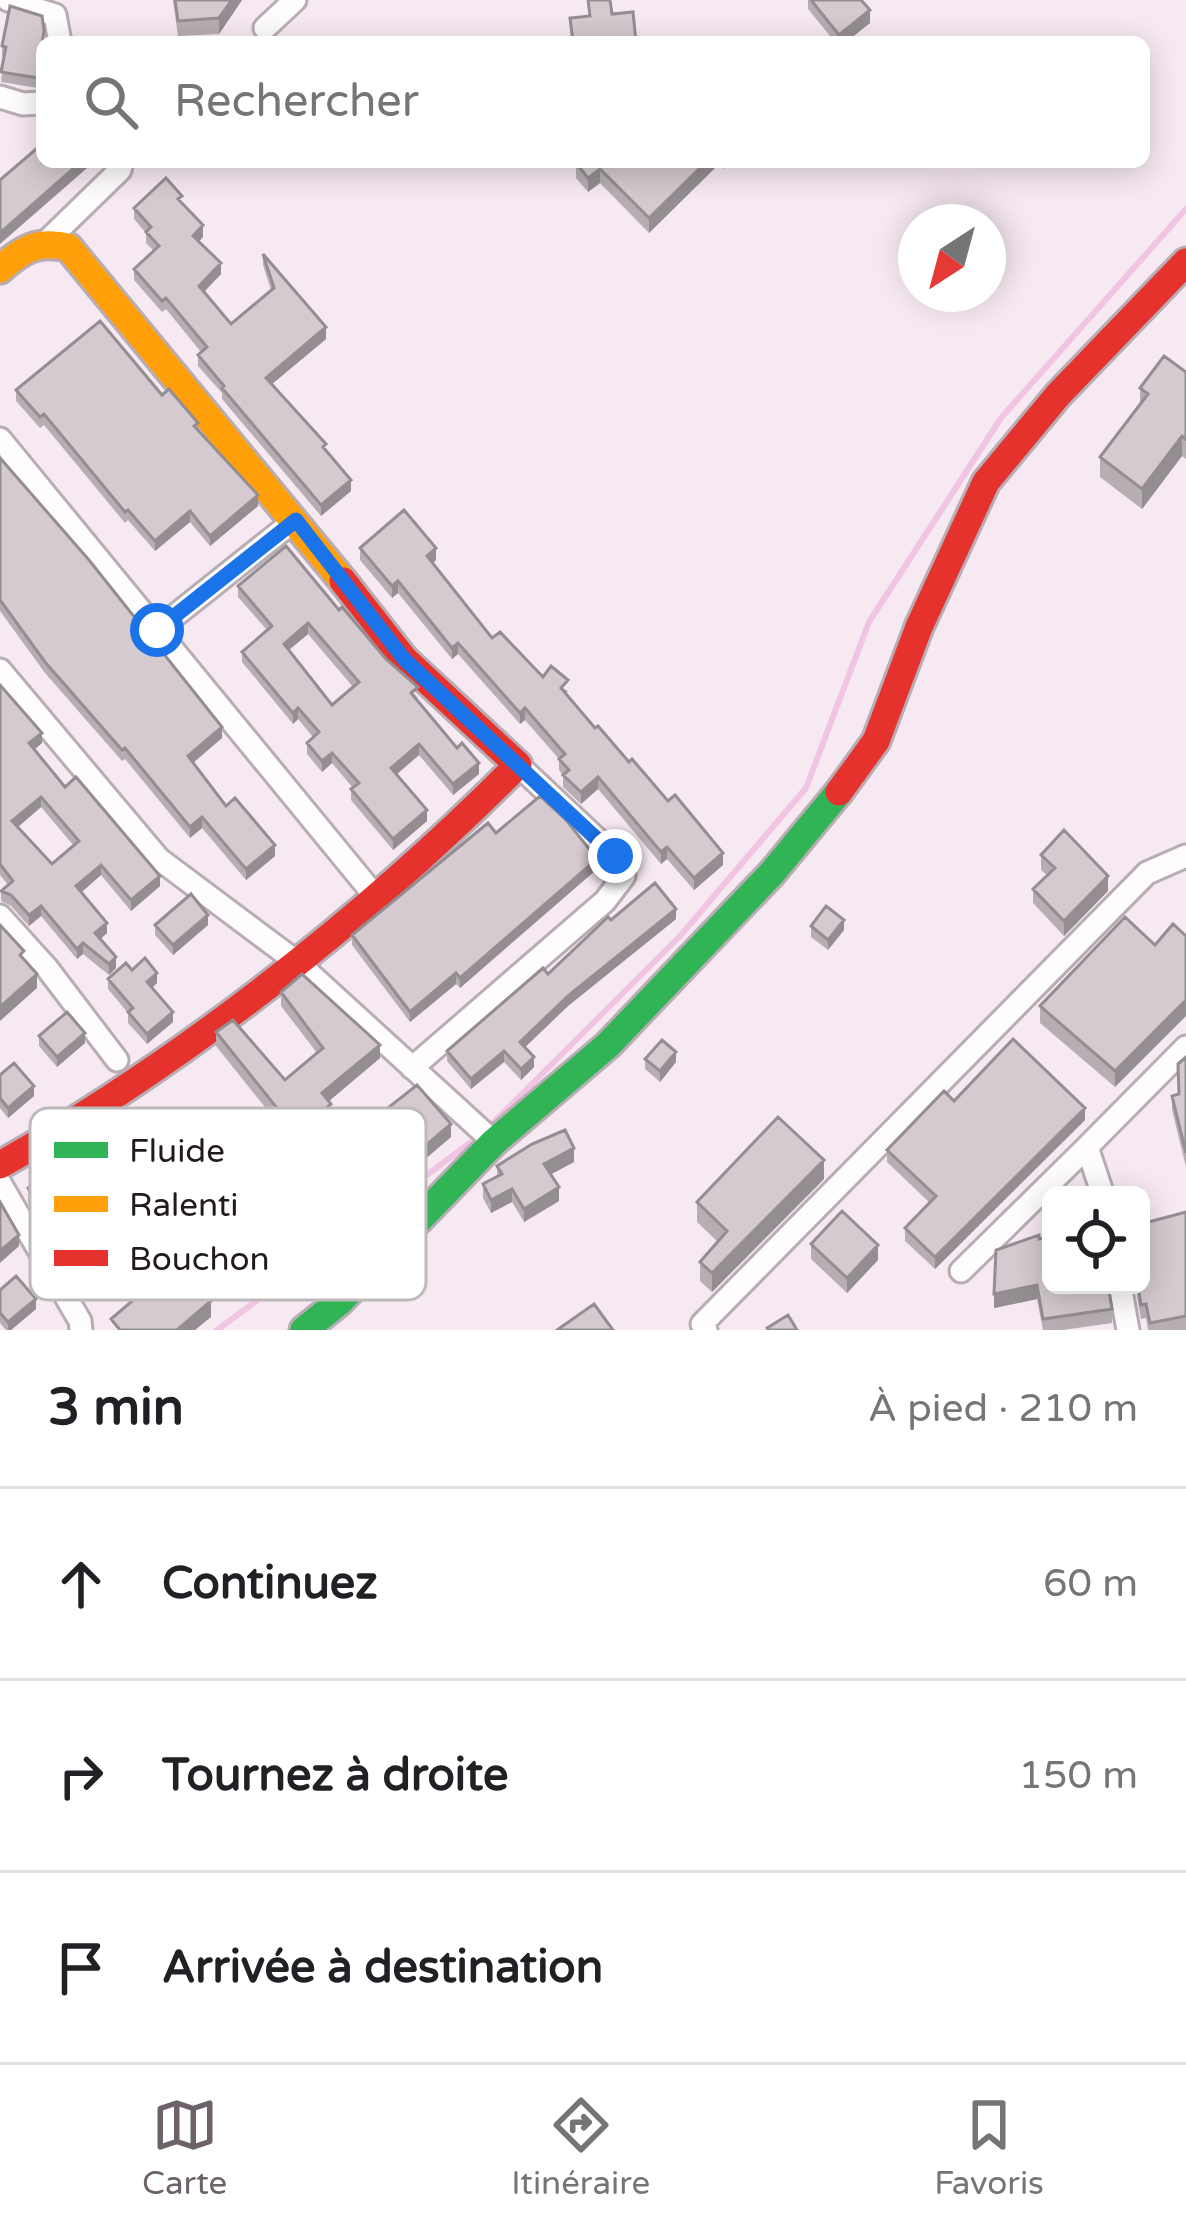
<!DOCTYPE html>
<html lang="fr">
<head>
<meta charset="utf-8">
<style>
	:root { --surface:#fff; --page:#f6f6f6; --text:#202124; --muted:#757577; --line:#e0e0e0; --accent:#6d626a }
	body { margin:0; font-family:"Varela Round",sans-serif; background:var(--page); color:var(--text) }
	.controls { position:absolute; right:36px; bottom:36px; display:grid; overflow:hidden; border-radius:18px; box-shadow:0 6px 30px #0003 }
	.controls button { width:108px; height:108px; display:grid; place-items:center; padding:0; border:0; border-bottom:3px solid var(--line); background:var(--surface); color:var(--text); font:60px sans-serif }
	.compass { position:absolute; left:898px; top:204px; width:108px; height:108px; border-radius:50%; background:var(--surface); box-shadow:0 6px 30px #0003; rotate:216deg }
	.stop { position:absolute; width:36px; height:36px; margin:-27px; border:9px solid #1a73e8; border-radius:50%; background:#fff }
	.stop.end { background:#1a73e8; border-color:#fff; box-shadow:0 3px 12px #0008 }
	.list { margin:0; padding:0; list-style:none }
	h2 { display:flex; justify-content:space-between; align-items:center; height:156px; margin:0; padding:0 48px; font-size:51px }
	h2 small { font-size:39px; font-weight:400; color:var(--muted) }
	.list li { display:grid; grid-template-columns:78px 1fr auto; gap:36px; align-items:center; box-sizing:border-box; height:192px; padding:0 48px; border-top:3px solid var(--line) }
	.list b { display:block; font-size:45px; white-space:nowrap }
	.list em { font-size:39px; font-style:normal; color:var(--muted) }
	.icon { flex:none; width:66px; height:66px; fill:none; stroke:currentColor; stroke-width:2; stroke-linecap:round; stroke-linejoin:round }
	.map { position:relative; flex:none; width:1186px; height:1330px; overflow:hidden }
	.search { position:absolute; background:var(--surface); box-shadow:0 6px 30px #0003; left:36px; right:36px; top:36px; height:132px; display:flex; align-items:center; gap:30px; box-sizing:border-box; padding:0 42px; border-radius:18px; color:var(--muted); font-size:45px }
	.sheet { height:732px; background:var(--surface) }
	nav { display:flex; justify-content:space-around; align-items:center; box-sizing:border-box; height:168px; border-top:3px solid var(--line); background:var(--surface); font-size:33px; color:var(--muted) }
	nav a { display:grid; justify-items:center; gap:6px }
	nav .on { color:var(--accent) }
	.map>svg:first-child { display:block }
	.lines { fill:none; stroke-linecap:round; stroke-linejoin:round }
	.stream { stroke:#f1c4e3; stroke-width:6 }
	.street-casing { stroke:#b8adb4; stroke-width:27 }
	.fast-casing { stroke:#b8adb4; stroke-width:33 }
	.slow-casing { stroke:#b8adb4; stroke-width:33 }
	.jam-casing { stroke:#b8adb4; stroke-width:33 }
	.street { stroke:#fefcfd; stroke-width:21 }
	.fast { stroke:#30b455; stroke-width:27 }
	.slow { stroke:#ff9f0a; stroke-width:27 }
	.jam { stroke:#e5322d; stroke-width:27 }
	.wall { fill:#b6aeb3; fill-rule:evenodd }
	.shaded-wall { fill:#948d92 }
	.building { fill:#d4cad0; stroke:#948d92; stroke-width:3; fill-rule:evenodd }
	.route { stroke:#1a73e8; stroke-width:15 }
	.key { fill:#fff; stroke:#bdbabc; stroke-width:3 }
	.key-label { font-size:33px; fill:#231a21 }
</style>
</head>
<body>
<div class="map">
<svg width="1186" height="1330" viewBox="0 0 1186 1330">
	<rect width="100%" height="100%" fill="#f7e9f2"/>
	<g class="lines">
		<path class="stream" d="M 492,1124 L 680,936 L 806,788 L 869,622 L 1001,418 L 1186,209
			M 217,1330 L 470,1143"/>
		<g class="street-casing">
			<path id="street" d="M 8,0 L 55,15 L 60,42
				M 265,28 L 295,0
				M 0,97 L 23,104 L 42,103
				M 47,241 L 120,170 L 122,162
				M 0,439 L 375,896
				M 157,630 L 295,520
				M 0,670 L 159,859 L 298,963 L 494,1142
				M 0,916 L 47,968 L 117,1060
				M 412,1068 L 605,901 L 624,876 L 615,856 L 518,765
				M 0,1183 L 80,1321 L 81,1330
				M 1103,1195 L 1087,1147 L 1186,1047
				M 961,1271 L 1087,1147
				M 1120,1285 L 1128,1330
				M 706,1330 L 702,1324 L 1147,873 L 1186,856"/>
		</g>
		<g class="fast-casing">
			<path id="fast" d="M 304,1330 L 339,1302 L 494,1142 L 608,1045 L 772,873 L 839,792"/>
		</g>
		<g class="slow-casing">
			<path id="slow" d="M 0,269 C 23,249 37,240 68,247 L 343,581"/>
		</g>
		<g class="jam-casing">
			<path id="jam" d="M 839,792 L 876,741 L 919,627 L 986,482 L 1058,395 L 1186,262
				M 0,1165 C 185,1061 369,915 518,765 L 404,659 L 343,581"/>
		</g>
		<use href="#street" class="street"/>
		<use href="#fast" class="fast"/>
		<use href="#slow" class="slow"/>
		<use href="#jam" class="jam"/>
	</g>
	<path class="wall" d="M 173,0 L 242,0 L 219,34 L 178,36 Z
		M 808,0 L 861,0 L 870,23 L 846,42 L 835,42 L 808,9 Z
		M 44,41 L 42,42 L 38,88 L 1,82 L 4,57 L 2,57 L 2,46 Z
		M 578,162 L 731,162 L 723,169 L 719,164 L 649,233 L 600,183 L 588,192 L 576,178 L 576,163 Z
		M 182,203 L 203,237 L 198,242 L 221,274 L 204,292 L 231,324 L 271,290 L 263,265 L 263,254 L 326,339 L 272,384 L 326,451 L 351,491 L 321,516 L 222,399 L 222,393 L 198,366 L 198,355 L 201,352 L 166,309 L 162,312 L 134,280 L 134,269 L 154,251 L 146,243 L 146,233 L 134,219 L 134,208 Z
		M 1186,372 L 1186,459 L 1182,456 L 1142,509 L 1100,477 L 1100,457 L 1140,404 L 1140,388 Z
		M 16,390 L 162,395 L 198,431 L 258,506 L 210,546 L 190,522 L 155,551 L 128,520 L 125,523 L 44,425 L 40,428 L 16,401 Z
		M 0,452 L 1,459 L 222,738 L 193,763 L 226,806 L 275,856 L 246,880 L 202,828 L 190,838 L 125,759 L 122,761 L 45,673 L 0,611 Z
		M 360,548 L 436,560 L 433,563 L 492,638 L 543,677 L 568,691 L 566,694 L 595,728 L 629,762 L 723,865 L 694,890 L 667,859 L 661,864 L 598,789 L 581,804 L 563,787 L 563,776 L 559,770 L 559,759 L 525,720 L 520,724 L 458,654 L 452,659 L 398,593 L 392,598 L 360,560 Z
		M 238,586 L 339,610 L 418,698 L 416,699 L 479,774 L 453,795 L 419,755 L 396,775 L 427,821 L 393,850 L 351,800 L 351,789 L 353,788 L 332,763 L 322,772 L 307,754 L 307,743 L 313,737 L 298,719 L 293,724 L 242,662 L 242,652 L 267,630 L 238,597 ZM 308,634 L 353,687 L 332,705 L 289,650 Z
		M 0,685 L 42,743 L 34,750 L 65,787 L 160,886 L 131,911 L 101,875 L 81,892 L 107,933 L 100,939 L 116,968 L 109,975 L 83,954 L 77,959 L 41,916 L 29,926 L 11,906 L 1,901 L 1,891 L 8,885 L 0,875 ZM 41,807 L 74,846 L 52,864 L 18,827 Z
		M 496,833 L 597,869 L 460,988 L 456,984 L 410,1022 L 352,945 L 352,935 Z
		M 1041,855 L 1108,891 L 1064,936 L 1033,903 L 1033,889 L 1047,875 L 1041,870 Z
		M 676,919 L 568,1006 L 525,1047 L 534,1067 L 521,1080 L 504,1062 L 471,1089 L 447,1061 L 447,1051 L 548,974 L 611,920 Z
		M 155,925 L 208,925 L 173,955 L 155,935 Z
		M 811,926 L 844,930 L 828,950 L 811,937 Z
		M 1155,945 L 1115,1087 L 1040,1023 L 1040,1006 Z
		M 132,970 L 157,983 L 152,988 L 173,1022 L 147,1044 L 128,1023 L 128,1013 L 108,989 L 108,979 Z
		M 281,992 L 380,1058 L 329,1101 L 331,1118 L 297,1147 L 216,1046 L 216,1032 L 285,1080 L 317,1053 L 281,1006 Z
		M 39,1036 L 85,1043 L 57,1067 L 39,1046 Z
		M 1186,1057 L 1186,1167 L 1172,1110 L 1172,1096 L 1178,1094 Z
		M 645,1059 L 676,1062 L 660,1082 L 645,1069 Z
		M 0,1075 L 34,1096 L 8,1118 L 0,1108 Z
		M 417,1085 L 451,1137 L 418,1165 L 406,1151 L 361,1190 L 337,1162 L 337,1148 Z
		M 954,1101 L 1085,1120 L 935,1269 L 905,1241 L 905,1228 L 930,1203 L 887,1162 L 887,1150 Z
		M 574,1162 L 551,1174 L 559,1201 L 524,1222 L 512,1202 L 491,1213 L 483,1198 L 483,1184 L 497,1177 L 497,1166 Z
		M 824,1179 L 712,1292 L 700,1281 L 700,1262 L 718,1242 L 697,1222 L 697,1202 Z
		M 139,1180 L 104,1210 L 123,1247 L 115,1254 L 115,1260 L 90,1282 L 73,1263 L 73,1250 L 41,1212 L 37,1216 L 28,1202 L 28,1188 Z
		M 200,1188 L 233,1210 L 220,1222 L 200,1198 Z
		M 1186,1212 L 1186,1330 L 1148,1330 L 1146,1318 L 1141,1319 L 1135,1285 L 1141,1285 Z
		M 1039,1239 L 1112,1309 L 1112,1323 L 1063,1330 L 1043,1330 L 1037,1299 L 994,1308 Z
		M 811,1244 L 878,1260 L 847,1293 L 811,1259 Z
		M 0,1290 L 36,1309 L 11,1330 L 6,1330 L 0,1323 Z"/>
	<path class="shaded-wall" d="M 232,0 L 242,0 L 219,34 L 219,18 Z
		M 870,10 L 870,23 L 846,42 L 839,42 L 839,35 Z
		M 81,162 L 94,162 L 0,244 L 0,233 Z
		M 706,162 L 719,162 L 719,164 L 649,233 L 649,218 Z
		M 600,169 L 600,183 L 588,192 L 588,178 Z
		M 203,225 L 203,237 L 193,248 L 193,236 Z
		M 221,263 L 221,274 L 199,297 L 199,286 Z
		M 326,327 L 326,339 L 266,389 L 266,378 Z
		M 1182,436 L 1182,456 L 1142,509 L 1142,489 Z
		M 351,480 L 351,491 L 321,516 L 321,505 Z
		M 258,495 L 258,506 L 210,546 L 210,536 Z
		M 190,511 L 190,522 L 155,551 L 155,541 Z
		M 436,548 L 436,560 L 427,568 L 427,556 Z
		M 398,581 L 398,593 L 392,598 L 392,586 Z
		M 308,623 L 308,634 L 284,654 L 284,644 Z
		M 458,643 L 458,654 L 452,659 L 452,648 Z
		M 298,708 L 298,719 L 293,724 L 293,713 Z
		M 525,708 L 525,720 L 520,724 L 520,713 Z
		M 222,727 L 222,738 L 188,767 L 188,756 Z
		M 42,733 L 42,743 L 29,754 L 29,743 Z
		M 419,744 L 419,755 L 391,779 L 391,768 Z
		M 332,753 L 332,763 L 322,772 L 322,761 Z
		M 479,763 L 479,774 L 453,795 L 453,784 Z
		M 598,777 L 598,789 L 581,804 L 581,792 Z
		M 41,797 L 41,807 L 12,832 L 12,821 Z
		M 427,810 L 427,821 L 393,850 L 393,839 Z
		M 202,817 L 202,828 L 190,838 L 190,827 Z
		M 275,845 L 275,856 L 246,880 L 246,869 Z
		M 667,847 L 667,859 L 661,864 L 661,852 Z
		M 723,853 L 723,865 L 694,890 L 694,878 Z
		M 597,859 L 597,869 L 460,988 L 460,978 Z
		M 101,865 L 101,875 L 76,897 L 76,886 Z
		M 160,876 L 160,886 L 131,911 L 131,900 Z
		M 1108,876 L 1108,891 L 1064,936 L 1064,921 Z
		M 41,906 L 41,916 L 29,926 L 29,915 Z
		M 676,909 L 676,919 L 568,1006 L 520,1052 L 520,1042 L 568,996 Z
		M 208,915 L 208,925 L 173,955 L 173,945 Z
		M 844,920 L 844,930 L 828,950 L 828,940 Z
		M 107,923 L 107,933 L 95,944 L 95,933 Z
		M 83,943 L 83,954 L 77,959 L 77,949 Z
		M 116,957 L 116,968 L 109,975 L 109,964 Z
		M 157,973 L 157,983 L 147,992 L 147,982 Z
		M 456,973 L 456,984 L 410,1022 L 410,1012 Z
		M 37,974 L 37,988 L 0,1021 L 0,1007 Z
		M 1186,1000 L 1186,1016 L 1115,1087 L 1115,1071 Z
		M 173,1012 L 173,1022 L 147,1044 L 147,1034 Z
		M 85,1033 L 85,1043 L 57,1067 L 57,1057 Z
		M 380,1045 L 380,1058 L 322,1107 L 322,1093 Z
		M 504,1051 L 504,1062 L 471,1089 L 471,1079 Z
		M 676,1052 L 676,1062 L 660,1082 L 660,1071 Z
		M 534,1057 L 534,1067 L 521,1080 L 521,1069 Z
		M 34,1086 L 34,1096 L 8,1118 L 8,1108 Z
		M 331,1104 L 331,1118 L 297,1147 L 297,1133 Z
		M 1085,1108 L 1085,1120 L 935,1269 L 935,1257 Z
		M 451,1124 L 451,1137 L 418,1165 L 418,1152 Z
		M 406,1138 L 406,1151 L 361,1190 L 361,1177 Z
		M 574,1148 L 574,1162 L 544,1178 L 544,1164 Z
		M 824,1160 L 824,1179 L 712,1292 L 712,1273 Z
		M 139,1166 L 139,1180 L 97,1216 L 97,1202 Z
		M 559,1187 L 559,1201 L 524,1222 L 524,1209 Z
		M 512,1189 L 512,1202 L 491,1213 L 491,1200 Z
		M 41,1198 L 41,1212 L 37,1216 L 37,1202 Z
		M 233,1200 L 233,1210 L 220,1222 L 220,1211 Z
		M 123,1233 L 123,1247 L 115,1254 L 115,1260 L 90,1282 L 90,1268 Z
		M 19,1235 L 19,1246 L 0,1263 L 0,1251 Z
		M 878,1245 L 878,1260 L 847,1293 L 847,1278 Z
		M 1037,1285 L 1037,1299 L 994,1308 L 994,1294 Z
		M 36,1299 L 36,1309 L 11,1330 L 8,1330 L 8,1322 Z
		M 211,1301 L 211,1317 L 195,1330 L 177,1330 Z"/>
	<path class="building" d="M 175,0 L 232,0 L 219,18 L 178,21 Z
		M 588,0 L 610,0 L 612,14 L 633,12 L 636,42 L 573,42 L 570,18 L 590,16 Z
		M 811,0 L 861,0 L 870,10 L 839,35 Z
		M 10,6 L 42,16 L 44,30 L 38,78 L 1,72 L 6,47 L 2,46 Z
		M 42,144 L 42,162 L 81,162 L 0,233 L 0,180 Z
		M 578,162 L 706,162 L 649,218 L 600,169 L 588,178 L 576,163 Z
		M 166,178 L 182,196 L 178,199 L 203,225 L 193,236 L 221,263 L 199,286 L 231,324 L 274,288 L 263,254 L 326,327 L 266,378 L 326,444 L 323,447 L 351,480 L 321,505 L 222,388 L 224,386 L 198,355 L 207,347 L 166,298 L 162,301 L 134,269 L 159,246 L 146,232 L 151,227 L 134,208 Z
		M 100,321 L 162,395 L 169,389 L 198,423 L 194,426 L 258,495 L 210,536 L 190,511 L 155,541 L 128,510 L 125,512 L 44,414 L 40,417 L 16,390 Z
		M 1164,356 L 1186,372 L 1186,439 L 1182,436 L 1142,489 L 1100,457 L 1148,394 L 1140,388 Z
		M 0,458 L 89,560 L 222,727 L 188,756 L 226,806 L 235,798 L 275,845 L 246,869 L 202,817 L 190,827 L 125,748 L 122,750 L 45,662 L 0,600 Z
		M 404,510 L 436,548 L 427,556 L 492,638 L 500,632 L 543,677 L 551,666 L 568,680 L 561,688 L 595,728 L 598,726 L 629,762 L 632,759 L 668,801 L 675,795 L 723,853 L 694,878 L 667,847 L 661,852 L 598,777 L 581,792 L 563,775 L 569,770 L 559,759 L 565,754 L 525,708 L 520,713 L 458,643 L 452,648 L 398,581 L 392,586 L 360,548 Z
		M 286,546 L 339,610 L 342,607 L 386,659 L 418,687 L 411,693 L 457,748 L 462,743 L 479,763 L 453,784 L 419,744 L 391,768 L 427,810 L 393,839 L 351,789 L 359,783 L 332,753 L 322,761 L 307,743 L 319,732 L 298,708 L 293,713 L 242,652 L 272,626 L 238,586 ZM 308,623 L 359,682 L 332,705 L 284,644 Z
		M 0,685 L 42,733 L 29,743 L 65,787 L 76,777 L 160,876 L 131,900 L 101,865 L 76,886 L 107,923 L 95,933 L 116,957 L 109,964 L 83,943 L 77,949 L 41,906 L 29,915 L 11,895 L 1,891 L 13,881 L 0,864 ZM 41,797 L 79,841 L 52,864 L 12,821 Z
		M 540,796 L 567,821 L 597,859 L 460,978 L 456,973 L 410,1012 L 352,935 L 488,823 L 496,833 Z
		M 1064,830 L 1108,876 L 1064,921 L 1033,889 L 1055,868 L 1041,855 Z
		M 655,883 L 676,909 L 568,996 L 520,1042 L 534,1057 L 521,1069 L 504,1051 L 471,1079 L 447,1051 L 543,968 L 548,974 L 608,917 L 611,920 Z
		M 191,894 L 208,915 L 173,945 L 155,925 Z
		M 826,906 L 844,920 L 828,940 L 811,926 Z
		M 1125,917 L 1155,945 L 1173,924 L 1186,936 L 1186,1000 L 1115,1071 L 1040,1006 Z
		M 0,925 L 24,951 L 20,955 L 37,974 L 0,1007 Z
		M 145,958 L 157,973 L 147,982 L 173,1012 L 147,1034 L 128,1012 L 133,1008 L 108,979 L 126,963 L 132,970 Z
		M 302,974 L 380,1045 L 322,1093 L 331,1104 L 297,1133 L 216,1032 L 233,1020 L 285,1080 L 323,1048 L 281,992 Z
		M 67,1012 L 85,1033 L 57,1057 L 39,1036 Z
		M 1013,1039 L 1085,1108 L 935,1257 L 905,1228 L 936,1196 L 887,1150 L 944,1091 L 954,1101 Z
		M 662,1040 L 676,1052 L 660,1071 L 645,1059 Z
		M 1186,1057 L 1186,1153 L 1172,1096 L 1179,1094 L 1178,1064 Z
		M 14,1063 L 34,1086 L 8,1108 L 0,1098 L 0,1075 Z
		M 417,1085 L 451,1124 L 418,1152 L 406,1138 L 361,1177 L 337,1148 Z
		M 778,1117 L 824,1160 L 712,1273 L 700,1262 L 727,1231 L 697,1202 Z
		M 104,1124 L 139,1166 L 97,1202 L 123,1233 L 112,1242 L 115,1246 L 90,1268 L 73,1249 L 80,1243 L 41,1198 L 37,1202 L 28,1188 Z
		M 565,1130 L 574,1148 L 544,1164 L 559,1187 L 524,1209 L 512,1189 L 491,1200 L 483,1184 L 502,1174 L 497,1166 L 532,1144 Z
		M 0,1202 L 19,1235 L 0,1251 Z
		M 842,1211 L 878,1245 L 847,1278 L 811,1244 Z
		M 1186,1212 L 1186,1316 L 1150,1323 L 1146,1304 L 1141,1305 L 1138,1285 L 1141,1285 L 1141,1224 Z
		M 1039,1235 L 1039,1239 L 1051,1237 L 1051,1285 L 1108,1285 L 1112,1309 L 1043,1319 L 1037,1285 L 994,1294 L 996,1250 Z
		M 178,1262 L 211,1301 L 177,1330 L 120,1330 L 111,1319 Z
		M 16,1276 L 36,1299 L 8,1322 L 0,1313 L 0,1290 Z
		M 594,1304 L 613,1330 L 557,1330 Z
		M 788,1315 L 797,1330 L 768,1330 L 767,1328 Z"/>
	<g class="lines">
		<path class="route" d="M 157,630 L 296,520 L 404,659 L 615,856"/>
	</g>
	<rect x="30" y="1108" width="396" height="192" rx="18" class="key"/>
	<rect x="54" y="1142" width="54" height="16" fill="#30b455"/>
	<rect x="54" y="1196" width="54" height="16" fill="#ff9f0a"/>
	<rect x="54" y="1250" width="54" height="16" fill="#e5322d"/>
	<g class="key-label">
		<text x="129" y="1162">Fluide</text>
		<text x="129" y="1216">Ralenti</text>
		<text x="129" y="1270">Bouchon</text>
	</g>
</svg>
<div class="controls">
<button><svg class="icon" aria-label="locate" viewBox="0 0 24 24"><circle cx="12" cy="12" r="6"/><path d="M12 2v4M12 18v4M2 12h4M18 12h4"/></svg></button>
</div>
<svg class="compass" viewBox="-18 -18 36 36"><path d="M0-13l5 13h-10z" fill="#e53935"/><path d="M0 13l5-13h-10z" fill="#757577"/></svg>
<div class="stop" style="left:157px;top:630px"></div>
<div class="stop end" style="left:615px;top:856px"></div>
<div class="search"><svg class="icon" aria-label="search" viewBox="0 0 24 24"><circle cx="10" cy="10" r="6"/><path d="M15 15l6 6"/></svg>Rechercher</div>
</div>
<section class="sheet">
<h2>3 min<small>À pied · 210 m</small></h2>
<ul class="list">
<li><svg class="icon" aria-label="ahead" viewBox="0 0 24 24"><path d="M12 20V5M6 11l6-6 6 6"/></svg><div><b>Continuez</b></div><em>60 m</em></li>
<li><svg class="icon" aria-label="right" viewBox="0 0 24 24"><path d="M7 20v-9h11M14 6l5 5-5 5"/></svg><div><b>Tournez à droite</b></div><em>150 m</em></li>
<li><svg class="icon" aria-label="arrive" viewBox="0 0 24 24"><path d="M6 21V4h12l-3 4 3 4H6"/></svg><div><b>Arrivée à destination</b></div></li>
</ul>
</section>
<nav>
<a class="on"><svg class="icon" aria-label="map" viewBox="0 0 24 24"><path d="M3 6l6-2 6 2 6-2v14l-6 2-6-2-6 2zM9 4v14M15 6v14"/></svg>Carte</a>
<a><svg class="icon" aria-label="directions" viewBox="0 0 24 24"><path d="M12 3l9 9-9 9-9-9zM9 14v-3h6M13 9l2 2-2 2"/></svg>Itinéraire</a>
<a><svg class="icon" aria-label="saved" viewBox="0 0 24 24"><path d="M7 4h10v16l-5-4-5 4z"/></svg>Favoris</a>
</nav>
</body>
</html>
